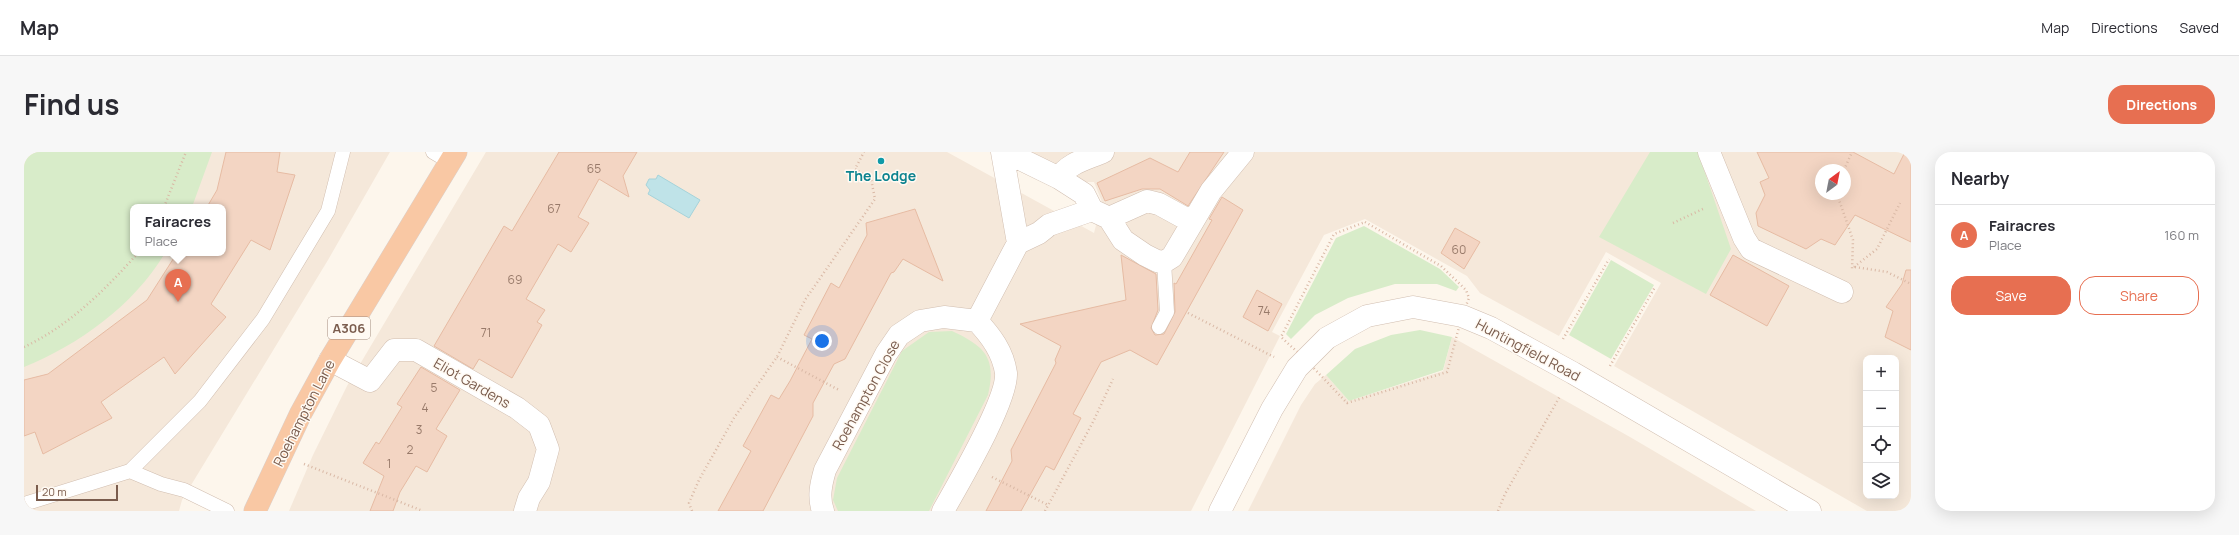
<!DOCTYPE html>
<html lang="en">
<head>
<meta charset="utf-8">
<style>
	:root { --surface:#fff; --page:#f7f7f7; --text:#2b2b33; --muted:#7c7c81; --line:#e1e1e2; --accent:#e76f51 }
	body { margin:0; font-family:Manrope,sans-serif; background:var(--page); color:var(--text) }
	.controls { position:absolute; right:12px; bottom:12px; display:grid; overflow:hidden; border-radius:8px; box-shadow:0 4px 16px #0002 }
	.controls button { width:36px; height:36px; display:grid; place-items:center; padding:0; border:0; border-bottom:1px solid var(--line); background:var(--surface); color:var(--text); font:20px sans-serif }
	.compass { position:absolute; left:1791px; top:12px; width:36px; height:36px; border-radius:50%; background:var(--surface); box-shadow:0 4px 16px #0002; rotate:32deg }
	.scale { position:absolute; left:12px; bottom:10px; width:82px; box-sizing:border-box; padding-left:4px; border:2px solid #7a5c4d; border-top:0; font-size:11px; line-height:14px; white-space:nowrap; color:#7a5c4d; -webkit-text-stroke:3px #fffaf3; paint-order:stroke }
	.you { position:absolute; left:798px; top:189px; width:14px; height:14px; margin:-10px; border:3px solid #fff; border-radius:50%; background:#1a73e8; box-shadow:0 0 0 6px #1a73e833 }
	.badge { display:grid; place-items:center; width:26px; height:26px; border-radius:50%; background:var(--accent); color:#fff; font-size:13px; font-weight:700 }
	.pin { position:absolute; translate:-50% -33px; filter:drop-shadow(0 1px 2px #0008) }
	.pin::after { content:''; position:absolute; top:21px; width:14px; height:12px; background:inherit; clip-path:polygon(0 0,100% 0,50% 100%) }
	.popup { position:absolute; left:106px; top:52px; width:96px; height:52px; box-sizing:border-box; display:grid; place-content:center; border-radius:8px; background:var(--surface); filter:drop-shadow(0 1px 3px #0005); font-size:13px; white-space:nowrap; color:var(--muted) }
	.popup b { font-size:15px; color:var(--text) }
	.popup::after { content:''; position:absolute; left:50%; top:100%; margin-left:-8px; border:8px solid transparent; border-top-color:var(--surface) }
	.list { margin:0; padding:0; list-style:none }
	h2 { display:flex; justify-content:space-between; align-items:center; height:52px; margin:0; padding:0 16px; font-size:17px }
	h2 small { font-size:13px; font-weight:400; color:var(--muted) }
	.list li { display:grid; grid-template-columns:26px 1fr auto; gap:12px; align-items:center; box-sizing:border-box; height:60px; padding:0 16px; border-top:1px solid var(--line) }
	.list b { display:block; font-size:15px; white-space:nowrap }
	.list p { margin:0; font-size:13px; white-space:nowrap; color:var(--muted) }
	.list em { font-size:13px; font-style:normal; color:var(--muted) }
	.actions { display:flex; gap:8px; padding:12px 16px }
	.actions a { flex:1; padding:9px 0; border:1px solid var(--accent); border-radius:16px; text-align:center; font-size:14px; color:var(--accent) }
	.actions .main { background:var(--accent); color:#fff }
	.icon { flex:none; width:22px; height:22px; fill:none; stroke:currentColor; stroke-width:2; stroke-linecap:round; stroke-linejoin:round }
	.map { position:relative; flex:none; width:1887px; height:359px; overflow:hidden; border-radius:16px }
	header { display:flex; align-items:center; gap:24px; box-sizing:border-box; height:56px; padding:0 20px; background:var(--surface); border-bottom:1px solid var(--line) }
	header strong { font-size:19px }
	nav { display:flex; gap:22px; margin-inline-start:auto; font-size:14px }
	.intro { display:flex; align-items:center; justify-content:space-between; box-sizing:border-box; height:96px; padding:0 24px }
	h1 { margin:0; font-size:28px }
	.button { padding:10px 18px; border-radius:16px; background:var(--accent); color:#fff; font-size:14px; font-weight:700 }
	main { display:flex; gap:24px; padding:0 24px }
	aside { flex:1; background:var(--surface); border-radius:16px; box-shadow:0 4px 16px #0002 }
	.map>svg:first-child { display:block }
	.residential { fill:#f5e8da; fill-rule:evenodd }
	.green { fill:#d8ecc9 }
	.water { fill:#bfe3e8; stroke:#a5d3da }
	.building { fill:#f3d5c3; stroke:#e6bba3; fill-rule:evenodd }
	.lines { fill:none; stroke-linecap:round; stroke-linejoin:round }
	.service-casing { stroke:#d1beb0; stroke-width:15 }
	.minor-casing { stroke:#d1beb0; stroke-width:23 }
	.trunk-casing { stroke:#dad1cd; stroke-width:23 }
	.path { stroke:#d9b8a5; stroke-width:2.5; stroke-dasharray:1 3; stroke-linecap:butt }
	.service { stroke:#fff; stroke-width:14 }
	.minor { stroke:#fff; stroke-width:22 }
	.trunk { stroke:#f9c8a4; stroke-width:22 }
	.culture-dot { fill:#0f9aa8; stroke:#fffaf3; stroke-width:1.5 }
	.labels { text-anchor:middle; stroke-width:3; stroke-linejoin:round; paint-order:stroke }
	.number-label { font-size:12px; fill:#987a6a }
	.shield { fill:#fffaf3; stroke:#a28b7f; stroke-width:1 }
	.shield-label { font-size:13px; font-weight:bold; fill:#7a5c4d }
	.culture-label { font-size:14px; font-weight:bold; fill:#0d838f; stroke:#fffaf3 }
	.street-label { font-size:14px; fill:#7a5c4d; stroke:#fffaf3 }
</style>
</head>
<body>
<header>
<strong>Map</strong>
<nav><a>Map</a><a>Directions</a><a>Saved</a></nav>
</header>
<div class="intro"><h1>Find us</h1><a class="button">Directions</a></div>
<main>
<div class="map">
<svg width="1887" height="359" viewBox="0 0 1887 359">
	<rect width="100%" height="100%" fill="#fdf6ec"/>
	<path class="residential" d="M 0,0 L 366,0 L 304,108 L 158,348 L 155,359 L 0,359 ZM 109,55 L 199,55 L 199,101 L 109,101 Z
		M 462,0 L 923,0 L 1070,81 L 1078,50 L 1070,30 L 1056,30 L 1007,0 L 1887,0 L 1887,359 L 1843,359 L 1590,214 L 1637,131 L 1582,100 L 1535,184 L 1456,141 L 1443,124 L 1341,67 L 1300,83 L 1248,180 L 1256,184 L 1167,359 L 265,359 L 289,303 L 323,234 ZM 1797,18 L 1821,18 L 1821,42 L 1797,42 ZM 1842,206 L 1872,206 L 1872,344 L 1842,344 Z
		M 1428,185 L 1606,285 L 1732,359 L 1224,359 L 1277,253 L 1291,232 L 1302,223 L 1325,249 L 1419,219 Z"/>
	<path class="green" d="M 0,0 L 188,0 L 168,55 L 109,55 L 109,101 L 141,101 C 110,153 55,193 0,215 Z
		M 1626,0 L 1674,0 L 1707,97 L 1682,142 L 1575,85 Z
		M 1340,74 L 1416,117 L 1435,135 L 1432,139 L 1413,132 L 1371,132 L 1324,146 L 1291,163 L 1267,187 L 1262,182 L 1312,86 Z
		M 1587,108 L 1630,133 L 1587,207 L 1545,183 Z
		M 1396,178 L 1428,185 L 1419,218 L 1325,249 L 1302,223 L 1331,197 L 1367,183 Z
		M 928,179 C 960,194 973,205 964,243 L 905,359 L 814,359 L 809,348 L 813,326 L 878,199 L 905,180 Z"/>
	<path class="water" d="M 634,23 L 676,48 L 665,66 L 624,42 L 626,38 L 622,33 L 625,27 L 632,27 Z"/>
	<path class="building" d="M 202,0 L 256,0 L 253,20 L 271,23 L 246,98 L 227,88 L 187,152 L 202,165 L 151,222 L 140,205 L 77,250 L 88,266 L 19,302 L 11,280 L 0,284 L 0,228 L 24,222 L 123,148 L 153,101 L 199,101 L 199,55 L 183,55 L 193,38 Z
		M 535,0 L 613,0 L 599,24 L 605,45 L 575,27 L 554,65 L 565,71 L 547,100 L 534,92 L 502,147 L 521,158 L 513,170 L 518,173 L 488,226 L 455,207 L 449,217 L 410,194 L 480,74 L 488,79 Z
		M 1166,0 L 1200,0 L 1164,54 L 1136,37 L 1118,37 L 1081,49 L 1073,31 L 1126,6 L 1154,20 Z
		M 1733,0 L 1829,0 L 1870,22 L 1881,0 L 1887,0 L 1887,90 L 1831,63 L 1811,93 L 1797,87 L 1782,97 L 1734,74 L 1732,61 L 1741,43 L 1736,30 L 1745,26 ZM 1797,18 L 1821,18 L 1821,42 L 1797,42 Z
		M 1198,45 L 1219,58 L 1133,213 L 1106,198 L 1077,210 L 1049,262 L 1057,266 L 1030,318 L 1022,314 L 997,359 L 962,359 L 988,309 L 987,298 L 1032,211 L 1031,208 L 1037,194 L 996,172 L 1102,148 L 1097,103 L 1132,122 L 1134,158 L 1127,176 L 1131,183 L 1140,182 L 1151,160 L 1150,131 L 1152,132 L 1188,68 L 1185,67 Z
		M 891,57 L 919,129 L 879,107 L 870,120 L 867,121 L 821,207 L 810,212 L 789,251 L 789,264 L 739,359 L 694,359 L 727,299 L 719,294 L 747,243 L 755,247 L 766,229 L 788,187 L 780,183 L 807,131 L 815,136 L 843,83 L 842,71 Z
		M 1431,76 L 1456,90 L 1440,117 L 1417,101 Z
		M 1709,103 L 1765,134 L 1743,174 L 1686,143 Z
		M 1882,118 L 1887,118 L 1887,198 L 1861,185 L 1869,159 L 1862,155 L 1878,132 Z
		M 1233,138 L 1258,152 L 1244,179 L 1219,165 Z
		M 397,215 L 436,238 L 412,277 L 423,284 L 403,320 L 392,314 L 376,340 L 369,359 L 346,359 L 360,324 L 339,311 L 352,290 L 355,292 L 378,255 L 373,252 Z"/>
	<g class="lines">
		<g class="service-casing">
			<path id="service" d="M 409,0 L 426,10
				M 1135,175 L 1143,160 L 1140,110
				M 0,352 L 106,319
				M 203,359 L 160,338 L 137,332 L 106,319 L 176,249 L 239,167 L 304,59 L 319,0"/>
		</g>
		<g class="minor-casing">
			<path id="minor" d="M 978,0 L 994,91
				M 982,0 L 1035,26 L 1060,42 L 1068,58
				M 1685,0 L 1720,86 L 1727,97 L 1818,140
				M 1035,26 C 1044,11 1063,7 1079,0
				M 1068,58 L 1085,66 L 1099,88 L 1121,103 L 1133,109 L 1140,110 L 1148,105 L 1187,39 L 1219,0
				M 1085,66 L 1123,49 L 1135,52 L 1168,70
				M 953,169 L 994,91 L 1015,81 L 1025,73 L 1068,58
				M 306,208 L 346,229 L 370,198 L 392,198 L 493,256 L 515,273 L 524,297 L 515,330 L 505,346 L 501,359
				M 799,359 C 794,345 797,332 801,318 L 862,202 L 875,183 L 896,169 L 920,165 L 953,169 C 967,184 979,200 982,221 C 984,248 934,332 919,359
				M 1196,359 L 1248,257 L 1273,216 L 1303,186 L 1343,164 L 1389,155 L 1438,164 L 1467,176 L 1549,221 L 1786,359"/>
		</g>
		<g class="trunk-casing">
			<path id="trunk" d="M 231,359 L 277,261 L 306,208 L 432,0"/>
		</g>
		<path class="path" d="M 1820,18 L 1828,0
			M 1813,42 L 1829,88 L 1828,118
			M 140,55 L 162,0
			M 1341,70 L 1417,114 L 1442,138 L 1445,146 L 1438,164 L 1423,220 L 1323,251 L 1282,208 L 1257,185 L 1310,82 Z
			M 1649,71 L 1681,56
			M 1830,115 L 1853,97 L 1876,51
			M 1831,115 L 1863,120 L 1887,132
			M 1164,161 L 1250,205
			M 1539,187 L 1585,107
			M 0,195 C 45,174 81,138 114,101
			M 753,205 L 815,238
			M 1586,214 L 1631,135
			M 280,312 L 399,359
			M 968,325 L 1024,353
			M 668,359 L 665,351 L 675,328 L 710,266 L 753,205 L 781,148 L 851,47 L 847,27 L 831,17 L 840,0
			M 1021,359 L 1069,270 L 1089,227
			M 1474,359 L 1481,342 L 1536,244"/>
		<use href="#service" class="service"/>
		<use href="#minor" class="minor"/>
		<use href="#trunk" class="trunk"/>
	</g>
	<circle class="culture-dot" cx="857" cy="9" r="4"/>
	<g class="labels">
		<g class="number-label">
			<text x="570" y="21">65</text>
			<text x="530" y="61">67</text>
			<text x="1435" y="102">60</text>
			<text x="491" y="132">69</text>
			<text x="1240" y="163">74</text>
			<text x="462" y="185">71</text>
			<text x="410" y="240">5</text>
			<text x="401" y="260">4</text>
			<text x="395" y="282">3</text>
			<text x="386" y="302">2</text>
			<text x="365" y="316">1</text>
		</g>
		<rect class="shield" x="304" y="165" width="42" height="22" rx="3"/>
		<g class="shield-label">
			<text x="325" y="181">A306</text>
		</g>
		<g class="culture-label">
			<text x="857" y="29">The Lodge</text>
		</g>
		<g class="street-label">
			<text transform="translate(1504 198) rotate(28)" y="5">Huntingfield Road</text>
			<text transform="translate(448 231) rotate(30)" y="5">Eliot Gardens</text>
			<text transform="translate(842 243) rotate(-61)" y="5">Roehampton Close</text>
			<text transform="translate(280 261) rotate(-63)" y="5">Roehampton Lane</text>
		</g>
	</g>
</svg>
<div class="controls">
<button>+</button>
<button>−</button>
<button><svg class="icon" aria-label="locate" viewBox="0 0 24 24"><circle cx="12" cy="12" r="6"/><path d="M12 2v4M12 18v4M2 12h4M18 12h4"/></svg></button>
<button><svg class="icon" aria-label="layers" viewBox="0 0 24 24"><path d="M12 4l9 5-9 5-9-5zM3 14l9 5 9-5"/></svg></button>
</div>
<svg class="compass" viewBox="-18 -18 36 36"><path d="M0-13l5 13h-10z" fill="#e53935"/><path d="M0 13l5-13h-10z" fill="#7c7c81"/></svg>
<div class="scale">20 m</div>
<div class="you"></div>
<div class="pin badge" style="left:154px;top:150px">A</div>
<div class="popup"><b>Fairacres</b>Place</div>
</div>
<aside>
<h2>Nearby<small></small></h2>
<ul class="list">
<li><span class="badge">A</span><div><b>Fairacres</b><p>Place</p></div><em>160 m</em></li>
</ul>
<div class="actions"><a class="main">Save</a><a>Share</a></div>
</aside>
</main>
</body>
</html>
